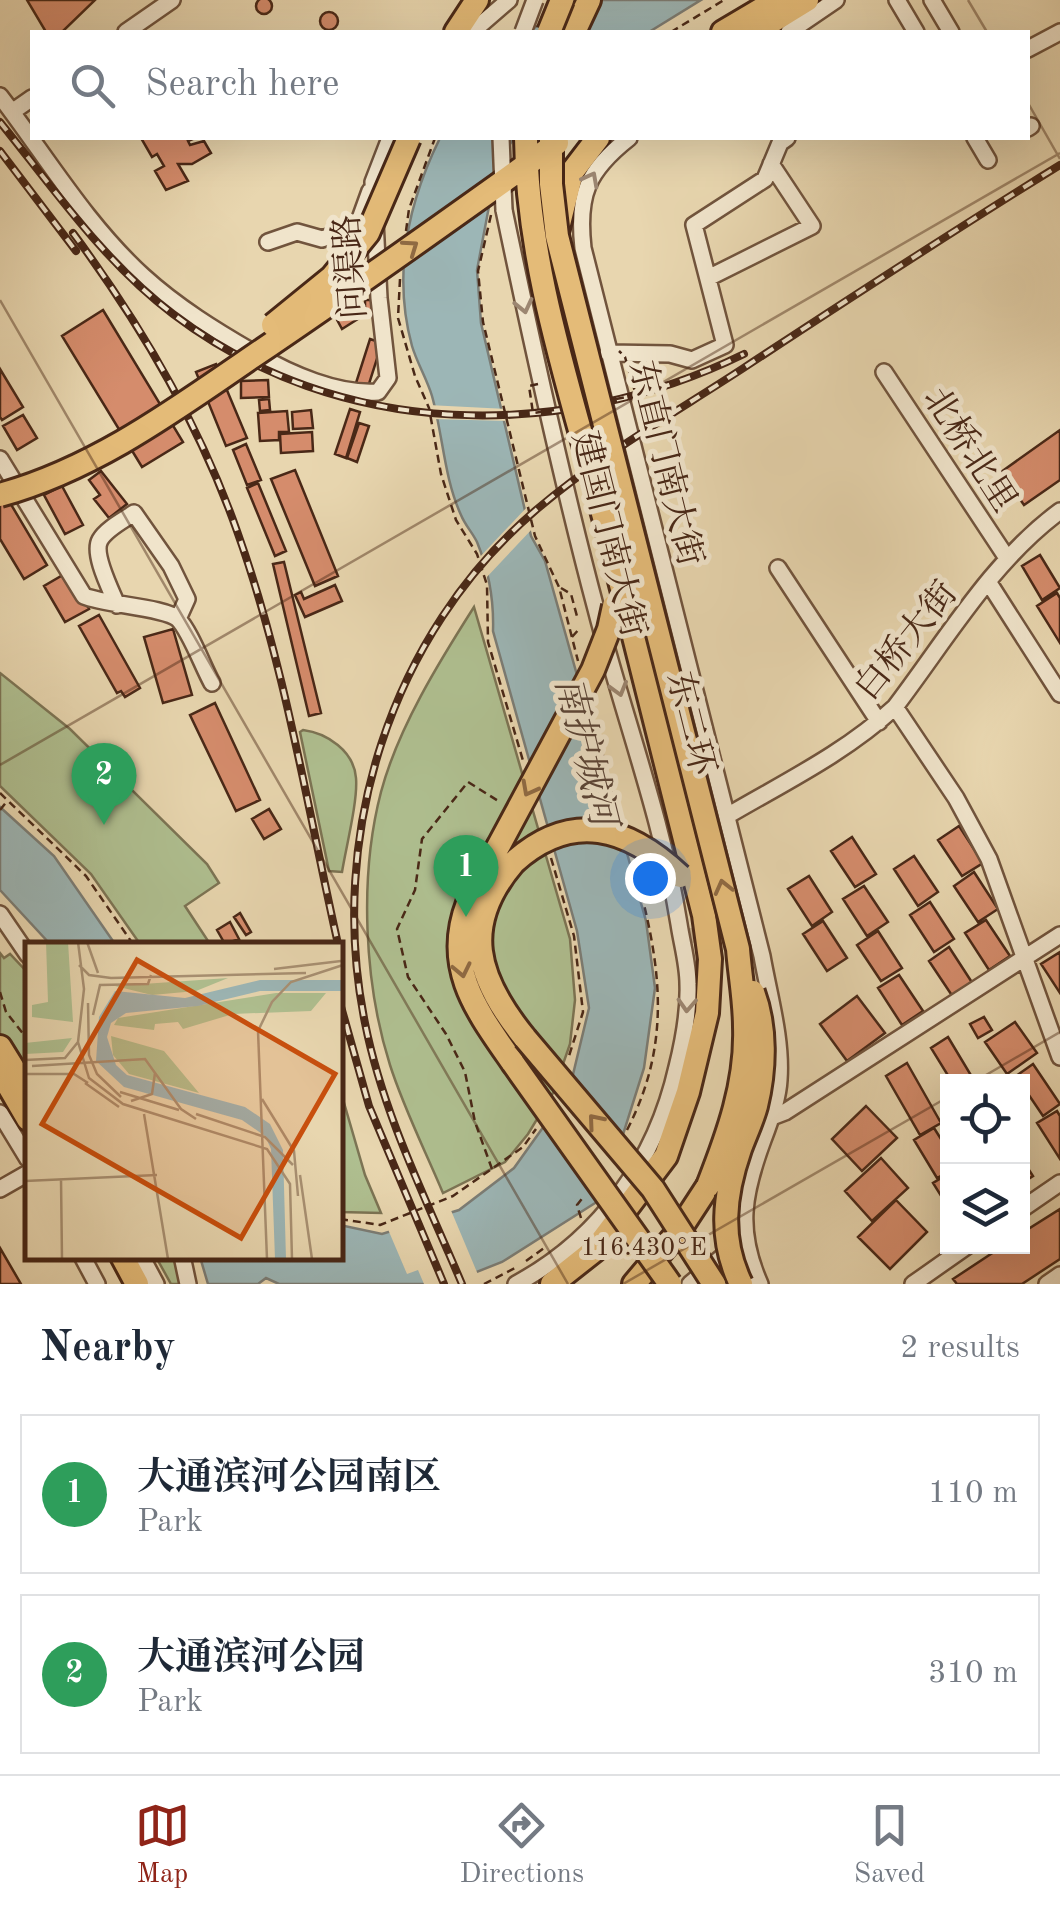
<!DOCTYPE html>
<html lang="en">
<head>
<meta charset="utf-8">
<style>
	:root { --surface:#fff; --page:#f2f2f3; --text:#1f2937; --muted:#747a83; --line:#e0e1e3; --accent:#8f2418 }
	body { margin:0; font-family:"Old Standard TT","Noto Serif SC",serif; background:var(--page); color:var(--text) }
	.controls { position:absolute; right:30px; bottom:30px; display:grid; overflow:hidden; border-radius:0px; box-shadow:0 10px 40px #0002 }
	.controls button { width:90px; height:90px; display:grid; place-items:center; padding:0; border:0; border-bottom:2px solid var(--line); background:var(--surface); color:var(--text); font:50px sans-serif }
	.you { position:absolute; left:650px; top:878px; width:35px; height:35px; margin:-25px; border:8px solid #fff; border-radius:50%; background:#1a73e8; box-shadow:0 0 0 15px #1a73e833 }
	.badge { display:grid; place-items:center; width:65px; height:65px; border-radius:50%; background:var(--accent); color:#fff; font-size:32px; font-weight:700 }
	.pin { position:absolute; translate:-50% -82px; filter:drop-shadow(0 2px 5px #0008) }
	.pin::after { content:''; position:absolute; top:52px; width:35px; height:30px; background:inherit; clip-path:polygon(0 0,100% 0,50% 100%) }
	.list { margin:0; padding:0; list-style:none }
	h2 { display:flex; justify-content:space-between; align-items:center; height:130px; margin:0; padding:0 40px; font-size:42px }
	h2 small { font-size:32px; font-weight:400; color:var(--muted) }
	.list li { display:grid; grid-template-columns:65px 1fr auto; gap:30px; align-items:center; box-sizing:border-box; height:160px; margin:0 20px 20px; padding:0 20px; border:2px solid var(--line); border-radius:0px }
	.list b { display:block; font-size:38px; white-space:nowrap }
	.list p { margin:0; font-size:32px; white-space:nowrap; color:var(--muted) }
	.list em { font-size:32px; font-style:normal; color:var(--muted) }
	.icon { flex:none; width:55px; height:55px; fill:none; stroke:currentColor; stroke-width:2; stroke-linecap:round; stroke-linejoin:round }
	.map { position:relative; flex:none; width:1060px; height:1284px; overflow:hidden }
	.search { position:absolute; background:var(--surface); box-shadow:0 10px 40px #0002; left:30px; right:30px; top:30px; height:110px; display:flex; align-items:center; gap:25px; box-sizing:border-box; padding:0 35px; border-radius:0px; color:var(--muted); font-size:38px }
	.sheet { height:490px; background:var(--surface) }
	nav { display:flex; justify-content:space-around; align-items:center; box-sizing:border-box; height:140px; border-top:2px solid var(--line); background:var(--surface); font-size:28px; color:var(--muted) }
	nav a { display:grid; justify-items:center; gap:5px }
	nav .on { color:var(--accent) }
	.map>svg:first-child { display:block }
	.green { fill:#afbf90; stroke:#7c7454; stroke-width:2.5 }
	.water { fill:#9cb6b6; stroke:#7b7d76; stroke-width:2.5 }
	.pier { fill:#e8d6af }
	.building { fill:#d58c6c; stroke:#492817; stroke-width:2.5 }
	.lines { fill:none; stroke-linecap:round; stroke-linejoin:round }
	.minor-tunnel { stroke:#c8b391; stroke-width:15; stroke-dasharray:15 8; stroke-linecap:butt }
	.minor-casing { stroke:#71543d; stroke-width:20 }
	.highway-casing { stroke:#492817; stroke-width:28 }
	.path { stroke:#492817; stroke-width:2.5; stroke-dasharray:8 5; stroke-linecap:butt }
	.minor { stroke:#f0e4cb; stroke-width:15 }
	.highway { stroke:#e4bb78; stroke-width:22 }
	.rail-casing { stroke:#492817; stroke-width:8 }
	.rail { stroke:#f0e4cb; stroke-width:4; stroke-dasharray:11; stroke-linecap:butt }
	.minor-bridge-casing { stroke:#71543d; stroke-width:20; stroke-linecap:butt }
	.highway-bridge-casing { stroke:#492817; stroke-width:28; stroke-linecap:butt }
	.path-bridge { stroke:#492817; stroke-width:2.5; stroke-dasharray:8 5; stroke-linecap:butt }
	.minor-bridge { stroke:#f0e4cb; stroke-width:15 }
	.highway-bridge { stroke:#e4bb78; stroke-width:22 }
	.oneway { stroke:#9c8671 }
	.oneway2 { stroke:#8f6a43 }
	.ticks { fill:none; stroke:#492817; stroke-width:2.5; stroke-opacity:0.45 }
	.labels { text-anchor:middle; stroke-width:10; stroke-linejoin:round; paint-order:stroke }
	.street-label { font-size:35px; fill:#492817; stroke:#f0e4cb }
	.water-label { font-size:38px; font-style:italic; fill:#5a4437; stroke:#f0e4cb }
	.inset-road { fill:none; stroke:#a89072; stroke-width:2.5 }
	.view { fill:#c84f0e; fill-opacity:0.15; stroke:#c84f0e; stroke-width:5 }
	.inset-edge { fill:none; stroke:#492817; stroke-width:5 }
	.ticks-label { font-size:25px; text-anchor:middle; fill:#492817; stroke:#f0e4cb; stroke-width:10; stroke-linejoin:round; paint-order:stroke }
</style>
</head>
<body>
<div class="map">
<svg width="1060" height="1284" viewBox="0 0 1060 1284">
	<rect width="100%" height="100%" fill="#e8d6af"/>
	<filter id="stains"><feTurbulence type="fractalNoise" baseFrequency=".002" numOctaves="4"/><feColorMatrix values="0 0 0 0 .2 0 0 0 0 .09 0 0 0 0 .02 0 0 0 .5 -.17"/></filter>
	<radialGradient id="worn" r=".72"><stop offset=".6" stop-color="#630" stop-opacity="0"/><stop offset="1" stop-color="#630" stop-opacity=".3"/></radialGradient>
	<path class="green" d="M 474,607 L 570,939 L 575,1000 L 570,1044 L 553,1093 L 528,1134 L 505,1162 L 443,1193 C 425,1150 404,1109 390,1065 C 364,983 359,876 381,792 C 398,728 439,662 474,607 Z
		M 0,673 L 70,729 L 207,864 L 219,883 L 185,906 L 210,944 L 140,944 L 91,874 L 0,786 Z
		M 303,730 C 327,733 354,751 356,778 C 358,801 346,847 342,872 L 329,871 L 300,732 Z
		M 0,953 L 4,958 L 10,954 L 27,972 L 27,1081 L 0,1039 Z
		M 340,1089 L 365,1175 L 381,1213 L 340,1212 Z
		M 156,1257 L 176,1257 L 182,1284 L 171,1284 Z"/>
	<path class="water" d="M 578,0 L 701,0 L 649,32 L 528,32 Z
		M 440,138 L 514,138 L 497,164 L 477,270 L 481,323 L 531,536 L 545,561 L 646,921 L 655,988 L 644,1068 L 603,1198 L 502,1262 L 446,1284 L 279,1284 L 266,1278 L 258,1284 L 208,1284 L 200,1257 L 340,1256 L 340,1225 L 382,1234 L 459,1210 L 514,1168 L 569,1091 L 589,1008 L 577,931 L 493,631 C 494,600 489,571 477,542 C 472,532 465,525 461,515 C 444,478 443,435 432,396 C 427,379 417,363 412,346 C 392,273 408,203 440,138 Z
		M 0,807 L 54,856 L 115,944 L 50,944 L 0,890 Z"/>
	<path class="pier" d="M 428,405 L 507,409 L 510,421 L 431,419 Z
		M 529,505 L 534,527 L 485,579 L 477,560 Z
		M 569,1071 L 627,1138 L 607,1200 L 544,1118 L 564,1089 Z
		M 450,1208 L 479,1277 L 460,1284 L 424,1284 L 418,1270 L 407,1274 L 387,1227 Z"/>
	<path class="building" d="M256 6a8 8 0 1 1 16 0a8 8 0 1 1-16 0Z
		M 27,0 L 95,0 L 62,32 L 46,32 Z
		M320 21a9 9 0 1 1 18 0a9 9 0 1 1-18 0Z
		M 141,138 L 195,138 L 188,141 L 190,145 L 204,141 L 211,153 L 192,164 L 178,164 L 188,181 L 166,190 L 155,171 L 164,166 L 157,154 L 152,157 Z
		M 365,300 L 373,300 L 373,315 L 365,315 Z
		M 357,303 L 364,315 L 342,329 L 335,316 Z
		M 103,310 L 183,442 L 142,467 L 62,336 Z
		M 370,339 L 382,343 L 368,387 L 356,383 Z
		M 216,364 L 247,438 L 226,446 L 196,372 Z
		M 0,369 L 23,407 L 2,420 L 0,417 Z
		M 268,380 L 269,397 L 241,398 L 241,381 Z
		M 269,399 L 270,410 L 260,411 L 259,400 Z
		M 350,409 L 360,412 L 346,458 L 335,454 Z
		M 311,410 L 313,428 L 293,429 L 292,412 Z
		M 287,411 L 289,432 L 279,432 L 279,440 L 260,441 L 258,413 Z
		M 23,415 L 37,438 L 17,450 L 3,426 Z
		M 359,423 L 369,426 L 357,462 L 347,458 Z
		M 1060,430 L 1060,480 L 1024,505 L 1001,472 Z
		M 312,432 L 313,451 L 281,453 L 280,434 Z
		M 246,444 L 261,480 L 247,485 L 233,450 Z
		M 295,470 L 338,576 L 315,586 L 271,479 Z
		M 101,471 L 127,504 L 109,518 L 94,499 L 100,495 L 89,480 Z
		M 258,483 L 286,551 L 275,556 L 247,488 Z
		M 62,486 L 83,525 L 65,534 L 44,495 Z
		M 6,496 L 47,565 L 24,579 L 0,539 L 0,500 Z
		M 1040,555 L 1060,588 L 1042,600 L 1022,566 Z
		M 284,562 L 321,713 L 309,716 L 273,564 Z
		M 68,572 L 89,609 L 65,622 L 44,586 Z
		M 335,585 L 342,601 L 305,617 L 295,595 L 301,592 L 304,599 Z
		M 1057,593 L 1060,598 L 1060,643 L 1037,606 Z
		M 99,615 L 140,688 L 125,697 L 121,691 L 117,693 L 79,626 Z
		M 173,629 L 192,695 L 163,703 L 144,637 Z
		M 215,703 L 260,800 L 236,811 L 190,715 Z
		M 269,809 L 281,829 L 264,839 L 252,819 Z
		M 959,826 L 983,863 L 962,876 L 938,840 Z
		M 852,837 L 876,874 L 855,887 L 831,851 Z
		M 914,856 L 938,892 L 918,906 L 894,869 Z
		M 974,872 L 998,909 L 978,922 L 954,886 Z
		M 809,876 L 832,912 L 812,926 L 788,889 Z
		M 864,886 L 888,922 L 867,936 L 843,899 Z
		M 930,902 L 954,939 L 934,952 L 910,915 Z
		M 240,913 L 251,932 L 246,935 L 234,917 Z
		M 986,920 L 1010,956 L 989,970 L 965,933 Z
		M 823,921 L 847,958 L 827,971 L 803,934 Z
		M 230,922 L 239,939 L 225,944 L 217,930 Z
		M 878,931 L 902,968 L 881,981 L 857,945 Z
		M 949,947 L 973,984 L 953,997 L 929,961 Z
		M 1060,952 L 1060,993 L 1041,964 Z
		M 899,975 L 923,1011 L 902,1025 L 878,988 Z
		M 857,996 L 885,1033 L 847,1061 L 820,1024 Z
		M 984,1017 L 992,1030 L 978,1038 L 970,1024 Z
		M 1015,1022 L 1037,1053 L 1007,1074 L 985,1042 Z
		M 948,1037 L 975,1082 L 952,1082 L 931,1048 Z
		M 907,1063 L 941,1123 L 920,1135 L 886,1076 Z
		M 1033,1064 L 1060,1104 L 1043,1116 L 1016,1076 Z
		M 866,1106 L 897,1138 L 862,1171 L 832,1139 Z
		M 1057,1111 L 1060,1116 L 1060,1159 L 1037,1123 Z
		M 934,1128 L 948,1150 L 948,1172 L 937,1178 L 914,1140 Z
		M 881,1158 L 908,1188 L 872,1221 L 845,1191 Z
		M 1022,1159 L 1033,1176 L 1022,1183 Z
		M 948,1174 L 948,1207 L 933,1183 Z
		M 896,1200 L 927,1232 L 890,1269 L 858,1237 Z
		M 1060,1209 L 1060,1259 L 1022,1284 L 957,1284 L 953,1279 L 1003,1246 L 1022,1246 L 1022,1233 Z
		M 0,1248 L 21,1284 L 0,1284 Z"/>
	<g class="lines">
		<path class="minor-tunnel" d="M 681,938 L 753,921"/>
		<g class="minor-casing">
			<path id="minor" d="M 897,0 L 916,32
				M 932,0 L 951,32
				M 126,32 L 172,0
				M 472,32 L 509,0
				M 789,32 L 836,0
				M 1028,49 L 1060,32
				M 0,96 C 46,156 86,224 143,276 C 177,307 216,331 256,354 C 290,374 338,395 378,392 L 388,378 L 379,298 L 373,182 L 390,138
				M 12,112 L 32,98
				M 1028,128 L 1031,126
				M 629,138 C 587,171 577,195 583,248 L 762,956 C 769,996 782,1039 779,1080 C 778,1100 770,1122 763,1140 C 743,1194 736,1230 760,1284
				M 975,138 L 988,160
				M 504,210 C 532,344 561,478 596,609 C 623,715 662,817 679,924 C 682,944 688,964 688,984 C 689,1012 684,1039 677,1067 C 656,1160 601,1238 516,1284
				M 268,242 L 297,232 L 322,239 L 357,227 L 370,191
				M 708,278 L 812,226 L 771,164
				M 608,353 L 670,354 L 692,360 L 725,345 L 694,225 L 765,179 L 780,143 L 787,138
				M 884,372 L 1007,558
				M 0,459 L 84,596 C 106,605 165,607 178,619 C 190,631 203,667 212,683
				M 778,568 L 879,722
				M 989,583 L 1060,694
				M 117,605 C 111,590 92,554 100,540 C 106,529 124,520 134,513 L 171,566 L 187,599 L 178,619
				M 895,707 L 956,798 L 989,859 L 1060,1057
				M 727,816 C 785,782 845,753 895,707 C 946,640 992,561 1060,511
				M 0,914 L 28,955
				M 0,1113 L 28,1159
				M 772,1117 L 785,1112 L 1060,935
				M 0,1189 L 28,1173
				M 1022,1209 L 1060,1183
				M 82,1256 L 97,1284
				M 141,1256 L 156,1284
				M 182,1256 L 188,1284
				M 690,1284 L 721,1258 L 737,1254
				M 913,1284 L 967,1246
				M 1047,1284 L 1060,1275"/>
		</g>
		<g class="highway-casing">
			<path id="highway" d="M 456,32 L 477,0
				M 574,32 L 589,0
				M 723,32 L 777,0
				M 755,32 L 807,0
				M 558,228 L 572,172 L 598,138
				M 498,847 C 489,865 475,884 468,903 C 443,968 477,1011 513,1063
				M 514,862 C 460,925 476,978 525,1038
				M 0,1047 L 21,1081
				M 0,1071 L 28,1119
				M 122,1256 L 137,1284
				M 552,1284 L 595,1250 L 666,1156 L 688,1092 L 707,1013 L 710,959 L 704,915 L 606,525
				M 634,1284 L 678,1232 L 708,1186"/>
		</g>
		<path class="path" d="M 671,32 L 724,0
			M 491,215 L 478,271 L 483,322 L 535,536 L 559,587 L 578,661
			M 406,231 L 409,209 L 435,138
			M 400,279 L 398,318 L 415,376 L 429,408 L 441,474 L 456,520 L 477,554 L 487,585 L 488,642 L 524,764
			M 561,588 L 571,594 L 578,620
			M 572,637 L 580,628
			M 591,712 L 621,820
			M 0,793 L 86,876 L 133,944
			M 0,810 L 8,800
			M 551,858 L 574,936 L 583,1012 L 568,1059
			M 0,992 L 6,1012 L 28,1040
			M 627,1130 C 675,1037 659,957 633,862
			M 492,1169 L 475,1122 L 465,1072 L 446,1034 L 408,977 L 397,929 L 415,890 L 422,839 L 468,782 L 500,802
			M 581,1218 L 577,1205 L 584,1196
			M 340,1219 L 380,1225 L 453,1196 L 523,1147 L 536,1129
			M 526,1261 L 544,1248
			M 484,1284 L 515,1268"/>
		<use href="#minor" class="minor"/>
		<use href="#highway" class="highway"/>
		<g class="rail-casing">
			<path id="rail" d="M 0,122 C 54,189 104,262 173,314 C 339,440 562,443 744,354
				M 0,151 L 76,251
				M 73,233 C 141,325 199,423 237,531 C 285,665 307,806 338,944
				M 340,1003 L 369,1106 L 444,1284
				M 462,1284 C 426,1199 383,1114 365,1023 C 327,836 390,635 536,510 C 599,456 673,414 742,369 C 847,300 953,231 1060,165"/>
		</g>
		<use href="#rail" class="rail"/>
		<g class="minor-bridge-casing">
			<path id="minor-bridge" d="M 523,32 L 535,0
				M 501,138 L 504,210"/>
		</g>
		<g class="highway-bridge-casing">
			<path id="highway-bridge" d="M 549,32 L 562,0
				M 526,138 C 527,269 573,398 606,525
				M 551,138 L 551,184 L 557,236 L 738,949 C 740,975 745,1001 745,1027 C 747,1083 728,1135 708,1186
				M 273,325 L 332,277 L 368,233 L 409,138
				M 0,495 C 94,469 172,412 252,357 C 355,288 456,215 557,143
				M 498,847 L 593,670 L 609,629 L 614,606
				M 514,862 C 572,810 628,827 680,876
				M 525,1038 L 653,1189 L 714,1284
				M 513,1063 L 670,1284
				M 741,1284 C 719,1239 724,1195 740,1149 C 745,1135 752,1121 756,1106 C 765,1069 766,1027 753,992"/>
		</g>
		<path class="path-bridge" d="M 538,384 L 529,386 L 533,413 L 554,410
			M 616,399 L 636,395 L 625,357 L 619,351"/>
		<use href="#minor-bridge" class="minor-bridge"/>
		<use href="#highway-bridge" class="highway-bridge"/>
	</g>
	<defs><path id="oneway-chevron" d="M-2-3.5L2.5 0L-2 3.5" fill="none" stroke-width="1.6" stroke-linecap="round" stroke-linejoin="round" transform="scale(2.5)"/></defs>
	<g class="oneway">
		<use href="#oneway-chevron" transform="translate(591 179) rotate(-62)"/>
		<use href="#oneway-chevron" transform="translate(524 306) rotate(77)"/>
		<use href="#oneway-chevron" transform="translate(619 689) rotate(74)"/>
		<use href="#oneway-chevron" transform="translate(687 1005) rotate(93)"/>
	</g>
	<g class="oneway2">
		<use href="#oneway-chevron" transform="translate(411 247) rotate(-35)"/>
		<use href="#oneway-chevron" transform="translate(529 789) rotate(118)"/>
		<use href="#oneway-chevron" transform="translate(723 887) rotate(-104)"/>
		<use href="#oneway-chevron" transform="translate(462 970) rotate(78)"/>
		<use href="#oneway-chevron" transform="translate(595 1121) rotate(-130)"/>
	</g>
	<path class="ticks" d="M 968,0 L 987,32M 1028,103 L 1060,159M 0,300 L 568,1284M 0,765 L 1060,153M 974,1082 L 1060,1032M 623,1284 L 948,1097"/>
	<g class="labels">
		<g class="street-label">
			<text transform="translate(349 267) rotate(-94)" y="12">问渠路</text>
			<text transform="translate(971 449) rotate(57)" y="12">北桥北里</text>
			<text transform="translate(667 463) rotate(76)" y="12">东直门南大街</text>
			<text transform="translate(610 534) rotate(76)" y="12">建国门南大街</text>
			<text transform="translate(905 640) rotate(-51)" y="12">白桥大街</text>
			<text transform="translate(692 723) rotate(76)" y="12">东二环</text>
		</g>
		<g class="water-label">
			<text transform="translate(587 751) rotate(76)" y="13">南护城河</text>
		</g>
	</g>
	<g transform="translate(25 942)">
		<rect width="318" height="318" fill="#e8d6af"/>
		<path d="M 21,0 L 43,0 L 48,80 L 7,75 L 7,63 L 23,60 ZM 203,36 L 171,49 L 127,53 L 90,44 ZM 251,51 L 301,51 L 286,69 L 208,72 L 158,87 L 153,80 L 130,82 L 129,88 L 89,83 L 93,76 ZM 86,94 L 139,109 L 174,151 L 104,132 L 88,113 ZM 47,96 L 38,110 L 0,112 L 0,101 Z" fill="#afbf90"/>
		<path d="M 235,38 L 317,38 L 317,49 L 235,49 L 173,64 L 101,71 L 86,81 L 82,95 L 91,123 L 102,133 L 220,165 L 245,182 L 258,208 L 261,317 L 250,317 L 246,207 L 240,194 L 217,178 L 99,145 L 71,119 L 74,75 L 90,49 L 160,56 Z" fill="#9cb6b6"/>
		<path class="inset-road" d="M 53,0 L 59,47 L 53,100 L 64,136 L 98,162 L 242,207 L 265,242 L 267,317M 62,0 L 73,31M 54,23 L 64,33 L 86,36 L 281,31M 249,27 L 316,19M 63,61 L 64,113 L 72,132 L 96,155M 68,73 L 75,43 L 123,42 L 126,33M 0,118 L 40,116 L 53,100M 7,124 L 120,117 L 156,167 L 171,177M 0,132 L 49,132 L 63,141M 60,141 L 94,165M 95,150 L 154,168M 237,157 L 269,209 L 273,254M 106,159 L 127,152 L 130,131M 119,172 L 143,317M 171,172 L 240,195 L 268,223M 275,233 L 287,317M 36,237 L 37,317M 0,239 L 132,233M 242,317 L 233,89 L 247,60 L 266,40 L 318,23"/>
		<path class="view" d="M 112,18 L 310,132 L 216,296 L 17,182 Z"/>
		<rect width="318" height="318" class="inset-edge"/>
	</g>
	<g class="ticks-label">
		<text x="644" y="1255">116.430°E</text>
	</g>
	<rect width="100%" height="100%" filter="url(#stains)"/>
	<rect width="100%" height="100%" fill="url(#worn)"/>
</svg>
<div class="controls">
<button><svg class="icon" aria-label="locate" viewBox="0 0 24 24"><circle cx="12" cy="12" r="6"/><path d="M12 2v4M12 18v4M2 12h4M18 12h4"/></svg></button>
<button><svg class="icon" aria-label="layers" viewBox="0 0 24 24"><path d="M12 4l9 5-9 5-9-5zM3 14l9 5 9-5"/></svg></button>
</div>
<div class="you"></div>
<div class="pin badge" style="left:466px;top:917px;background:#2e9e5b">1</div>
<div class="pin badge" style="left:104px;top:825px;background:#2e9e5b">2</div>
<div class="search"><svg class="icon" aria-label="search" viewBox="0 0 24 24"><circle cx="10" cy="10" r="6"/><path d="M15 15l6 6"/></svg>Search here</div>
</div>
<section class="sheet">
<h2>Nearby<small>2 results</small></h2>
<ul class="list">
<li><span class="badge" style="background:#2e9e5b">1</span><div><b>大通滨河公园南区</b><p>Park</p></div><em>110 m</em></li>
<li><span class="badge" style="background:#2e9e5b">2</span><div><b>大通滨河公园</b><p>Park</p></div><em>310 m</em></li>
</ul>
</section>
<nav>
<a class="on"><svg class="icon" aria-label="map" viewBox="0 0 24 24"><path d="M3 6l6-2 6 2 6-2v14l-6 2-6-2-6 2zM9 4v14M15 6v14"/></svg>Map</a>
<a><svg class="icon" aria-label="directions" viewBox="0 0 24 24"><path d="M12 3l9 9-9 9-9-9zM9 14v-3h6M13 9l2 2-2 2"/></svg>Directions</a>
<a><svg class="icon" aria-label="saved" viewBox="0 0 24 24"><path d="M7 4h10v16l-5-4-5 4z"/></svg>Saved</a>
</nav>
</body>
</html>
